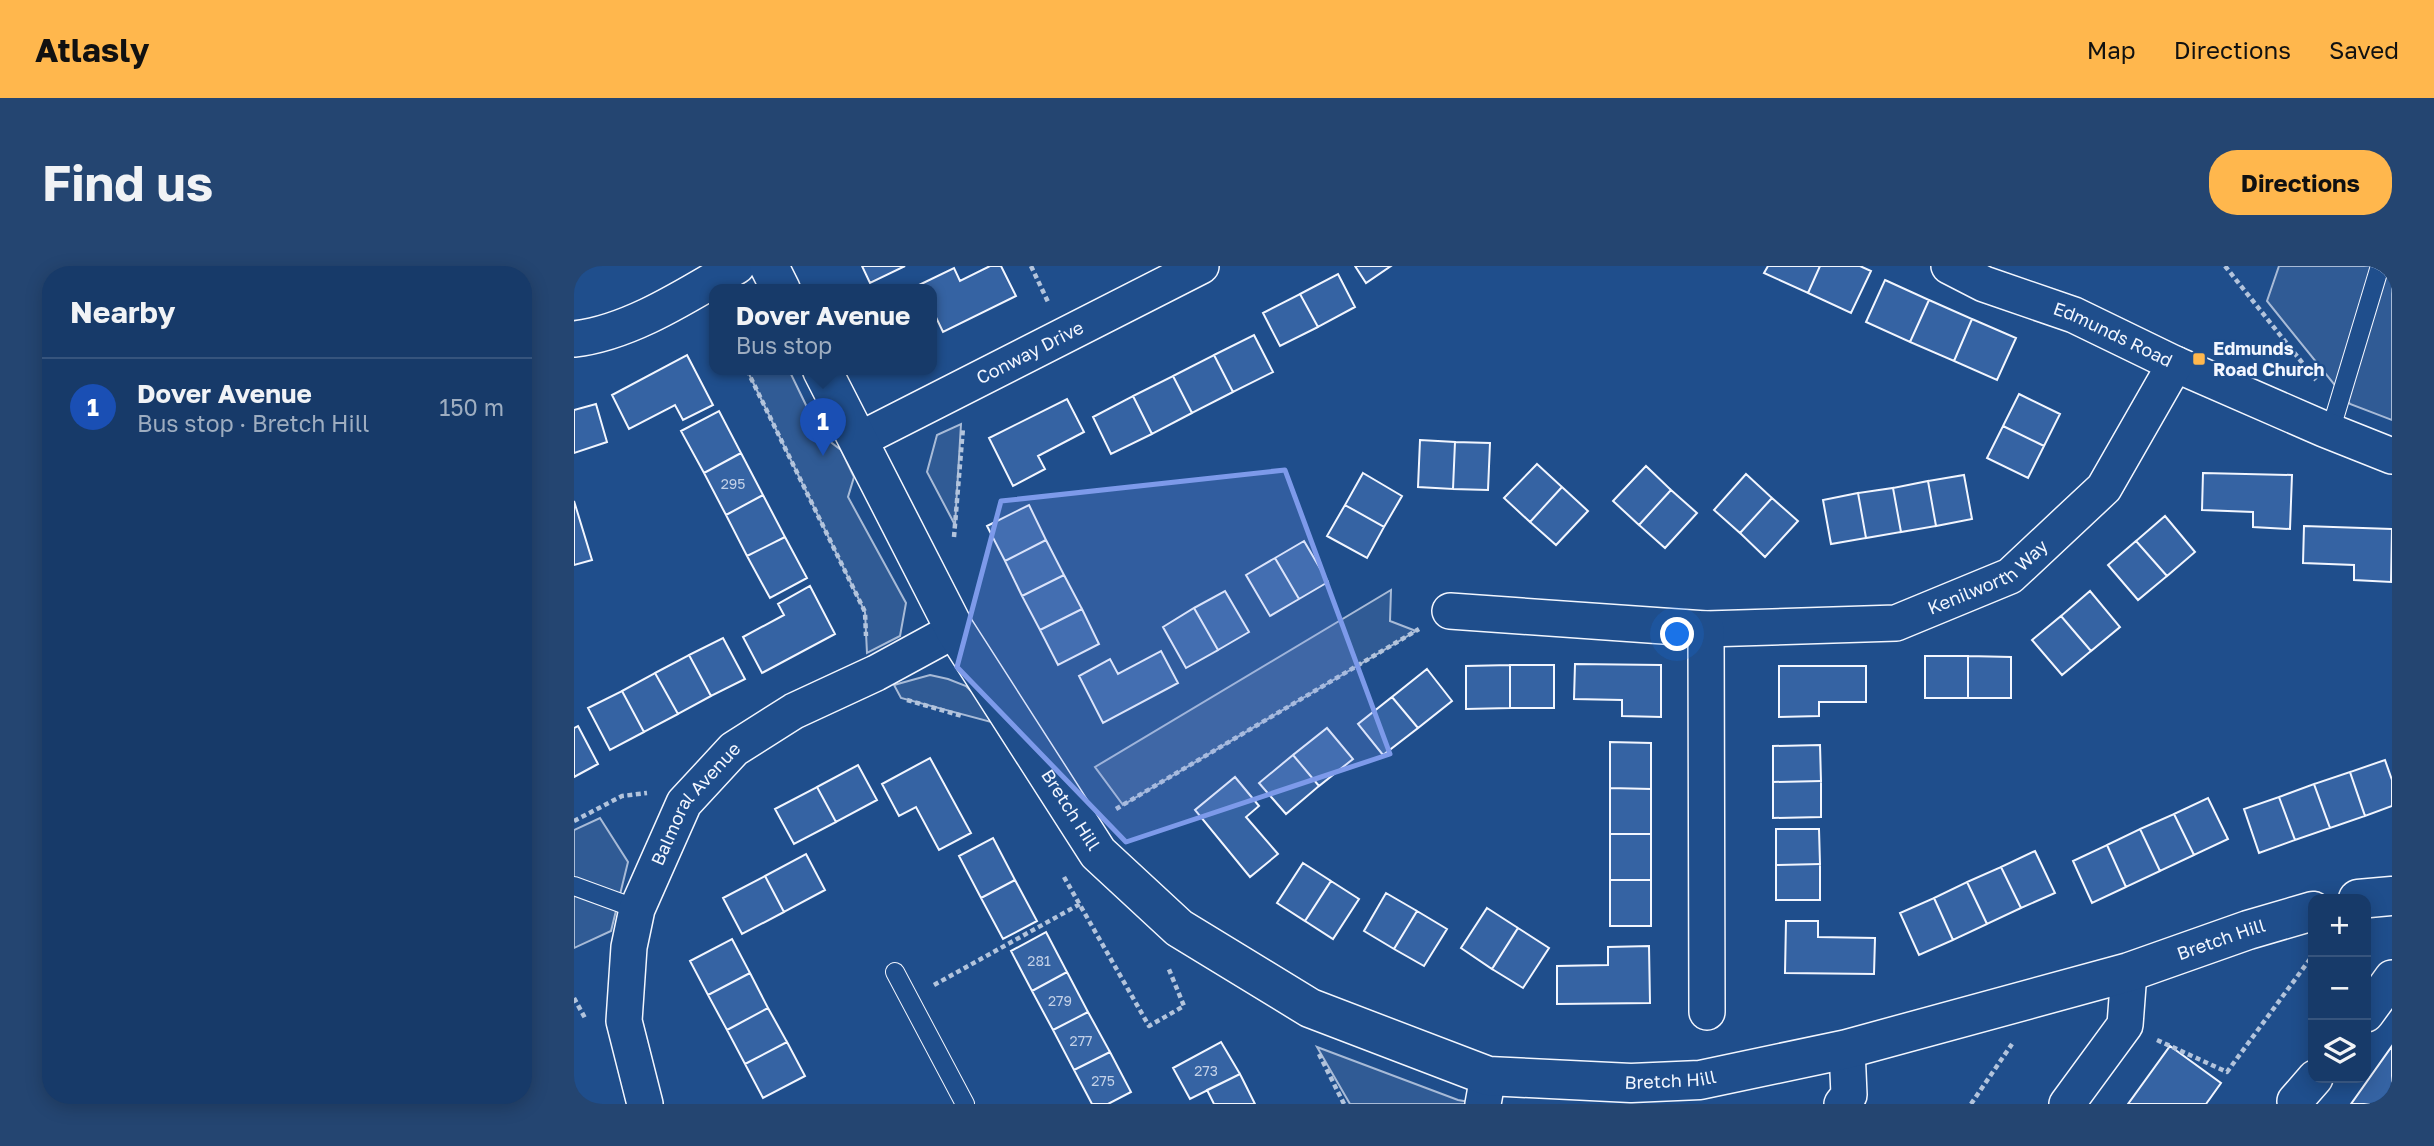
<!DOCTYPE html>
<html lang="en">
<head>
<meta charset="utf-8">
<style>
	:root { --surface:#173a69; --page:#244571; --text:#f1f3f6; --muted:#9eadc0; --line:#36547d; --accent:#ffb74d }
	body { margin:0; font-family:"Golos Text",sans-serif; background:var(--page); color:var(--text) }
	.controls { position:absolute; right:21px; bottom:21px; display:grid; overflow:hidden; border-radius:14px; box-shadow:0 4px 18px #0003 }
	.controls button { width:63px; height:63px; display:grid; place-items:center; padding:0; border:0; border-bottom:2px solid var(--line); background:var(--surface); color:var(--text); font:35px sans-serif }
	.you { position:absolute; left:1104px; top:369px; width:24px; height:24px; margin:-18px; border:5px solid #fff; border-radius:50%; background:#1a73e8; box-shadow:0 0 0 10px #1a73e833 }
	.badge { display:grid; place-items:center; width:46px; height:46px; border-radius:50%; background:var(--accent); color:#fff; font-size:23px; font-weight:700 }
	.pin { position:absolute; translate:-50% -58px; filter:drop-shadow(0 2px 4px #0008) }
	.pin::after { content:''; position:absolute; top:37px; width:24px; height:21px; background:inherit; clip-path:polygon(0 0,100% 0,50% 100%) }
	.popup { position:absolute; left:135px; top:18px; width:228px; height:91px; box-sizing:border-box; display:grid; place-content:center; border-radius:14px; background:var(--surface); filter:drop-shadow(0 2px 5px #0005); font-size:23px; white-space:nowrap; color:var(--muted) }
	.popup b { font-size:26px; color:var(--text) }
	.popup::after { content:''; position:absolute; left:50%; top:100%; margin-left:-14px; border:14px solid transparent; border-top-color:var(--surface) }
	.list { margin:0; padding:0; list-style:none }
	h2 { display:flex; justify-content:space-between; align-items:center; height:91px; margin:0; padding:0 28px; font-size:30px }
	h2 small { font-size:23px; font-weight:400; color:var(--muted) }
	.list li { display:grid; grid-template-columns:46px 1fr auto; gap:21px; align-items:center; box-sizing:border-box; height:98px; padding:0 28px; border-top:2px solid var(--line) }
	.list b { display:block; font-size:26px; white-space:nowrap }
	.list p { margin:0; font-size:23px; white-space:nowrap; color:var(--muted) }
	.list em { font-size:23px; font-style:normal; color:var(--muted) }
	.icon { flex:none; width:38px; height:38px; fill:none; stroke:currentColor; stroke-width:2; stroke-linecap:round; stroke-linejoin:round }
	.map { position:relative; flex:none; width:1818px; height:838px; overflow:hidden; border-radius:28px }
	header { display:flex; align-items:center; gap:42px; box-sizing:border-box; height:98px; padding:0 35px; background:var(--accent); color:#111 }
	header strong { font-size:33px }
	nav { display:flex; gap:38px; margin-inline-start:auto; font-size:24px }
	.intro { display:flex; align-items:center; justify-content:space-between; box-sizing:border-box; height:168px; padding:0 42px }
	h1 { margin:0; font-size:49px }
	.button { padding:18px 32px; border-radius:28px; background:var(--accent); color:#111; font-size:24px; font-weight:700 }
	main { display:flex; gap:42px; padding:0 42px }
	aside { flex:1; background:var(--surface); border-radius:28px; box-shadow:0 4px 18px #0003 }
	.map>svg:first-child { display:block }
	.built { fill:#305b95; stroke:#a8bbd7; stroke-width:2 }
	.building { fill:#3563a3; stroke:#f2f6ff; stroke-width:2 }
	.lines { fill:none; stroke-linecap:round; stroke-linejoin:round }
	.service-casing { stroke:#f2f6ff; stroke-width:20 }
	.minor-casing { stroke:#f2f6ff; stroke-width:38 }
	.tertiary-casing { stroke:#f2f6ff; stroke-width:41 }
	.path { stroke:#b3c4dc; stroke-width:4.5; stroke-dasharray:5 3.5; stroke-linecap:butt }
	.service { stroke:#1f4e8c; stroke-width:18 }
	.minor { stroke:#1f4e8c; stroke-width:35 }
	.tertiary { stroke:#1f4e8c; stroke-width:38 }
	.marked { fill:#7d9aea; fill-opacity:0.2; stroke:#7d9aea; stroke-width:5; stroke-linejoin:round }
	.poi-dot { fill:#ffb74d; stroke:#1f4e8c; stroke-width:2.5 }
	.labels { text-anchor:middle; stroke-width:5; stroke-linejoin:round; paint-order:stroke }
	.number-label { font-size:14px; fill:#c3d1e8 }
	.street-label { font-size:18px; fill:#f2f6ff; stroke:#1f4e8c }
	.poi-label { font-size:18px; font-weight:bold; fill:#f2f6ff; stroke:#1f4e8c; text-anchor:start }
</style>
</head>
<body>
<header>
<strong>Atlasly</strong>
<nav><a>Map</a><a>Directions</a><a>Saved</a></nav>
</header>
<div class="intro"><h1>Find us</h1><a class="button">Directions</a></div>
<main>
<aside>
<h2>Nearby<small></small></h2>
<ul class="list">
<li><span class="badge" style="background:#1a4fb4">1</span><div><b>Dover Avenue</b><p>Bus stop · Bretch Hill</p></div><em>150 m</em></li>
</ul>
</aside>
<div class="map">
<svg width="1818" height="838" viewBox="0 0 1818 838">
	<rect width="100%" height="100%" fill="#1f4e8c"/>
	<path class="built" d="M 1705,0 L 1818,0 L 1818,154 L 1776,138 L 1693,35 Z
		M 173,104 L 215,104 L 246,168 L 267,184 L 280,211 L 274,231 L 332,337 L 326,370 L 293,387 L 291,346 Z
		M 387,158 L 381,259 L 353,206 L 363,169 Z
		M 817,324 L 816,355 L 842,365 L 549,539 L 521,501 Z
		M 356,409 L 374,413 L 392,420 L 402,430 L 417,456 L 327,432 L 320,419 Z
		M 26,552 L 54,596 L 37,665 L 0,682 L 0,564 Z
		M 743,781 L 884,834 L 907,838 L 776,838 Z"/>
	<path class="building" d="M 288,0 L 331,0 L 296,17 Z
		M 416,0 L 427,0 L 442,30 L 369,66 L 358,43 L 358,24 L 348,24 L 345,19 L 380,2 L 386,15 Z
		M 781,0 L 817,0 L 792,17 Z
		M 1194,0 L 1246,0 L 1234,27 L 1190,7 Z
		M 1246,0 L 1286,0 L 1297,5 L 1277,47 L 1234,27 Z
		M 764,8 L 781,41 L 744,61 L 726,28 Z
		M 1311,14 L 1355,34 L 1336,76 L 1292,56 Z
		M 726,28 L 744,61 L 706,80 L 689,47 Z
		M 1355,34 L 1398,53 L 1380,95 L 1336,76 Z
		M 1398,53 L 1442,72 L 1423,114 L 1380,95 Z
		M 680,69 L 699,106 L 659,126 L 640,89 Z
		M 113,89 L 139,139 L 109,154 L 101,139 L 55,163 L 38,129 Z
		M 640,89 L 659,126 L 618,147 L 599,110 Z
		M 599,110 L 618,147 L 578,168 L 559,130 Z
		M 1445,128 L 1486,148 L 1470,180 L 1429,160 Z
		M 559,130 L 578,168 L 537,188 L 519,151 Z
		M 493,133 L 510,166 L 464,190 L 471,203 L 439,220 L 415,172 Z
		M 22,138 L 33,176 L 0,187 L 0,144 Z
		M 145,145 L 167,187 L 130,207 L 107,165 Z
		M 1429,160 L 1470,180 L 1454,212 L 1413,192 Z
		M 846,174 L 881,176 L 879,223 L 844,221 Z
		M 881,176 L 916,177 L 914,224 L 879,223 Z
		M 167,187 L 189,229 L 152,249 L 130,207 Z
		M 963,198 L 988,221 L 956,256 L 930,232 Z
		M 1072,200 L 1097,224 L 1065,259 L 1039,235 Z
		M 789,207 L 828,230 L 810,261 L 771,239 Z
		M 1629,207 L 1718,209 L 1716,263 L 1679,261 L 1679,246 L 1628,244 Z
		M 1172,208 L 1198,232 L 1166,267 L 1140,244 Z
		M 1390,209 L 1398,253 L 1362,260 L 1354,215 Z
		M 1354,215 L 1362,260 L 1327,266 L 1319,222 Z
		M 988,221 L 1014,245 L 982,279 L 956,256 Z
		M 1319,222 L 1327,266 L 1292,272 L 1284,227 Z
		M 1097,224 L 1123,247 L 1091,282 L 1065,259 Z
		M 1284,227 L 1292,272 L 1257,278 L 1249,234 Z
		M 189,229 L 211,271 L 173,290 L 152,249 Z
		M 1198,232 L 1224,255 L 1191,291 L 1166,267 Z
		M 0,235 L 18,294 L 0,299 Z
		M 455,239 L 472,274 L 431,295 L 413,260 Z
		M 771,239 L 810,261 L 793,292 L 753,270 Z
		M 1591,250 L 1621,286 L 1593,310 L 1562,275 Z
		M 1730,260 L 1818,263 L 1817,316 L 1780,314 L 1780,299 L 1729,297 Z
		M 211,271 L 233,312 L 196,332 L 173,290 Z
		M 472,274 L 490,309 L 448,330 L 431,295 Z
		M 730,275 L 754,316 L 725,333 L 701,292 Z
		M 1562,275 L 1593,310 L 1564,334 L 1534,299 Z
		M 701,292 L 725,333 L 696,350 L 672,309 Z
		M 490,309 L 508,343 L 466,364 L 448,330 Z
		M 236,320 L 261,368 L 188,407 L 169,371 L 210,349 L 204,338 Z
		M 651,325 L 675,366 L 644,384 L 620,342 Z
		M 1516,325 L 1546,361 L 1517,385 L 1487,350 Z
		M 620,342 L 644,384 L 612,402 L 589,361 Z
		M 508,343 L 525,378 L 484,399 L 466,364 Z
		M 1487,350 L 1517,385 L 1488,409 L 1458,374 Z
		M 149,372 L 171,413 L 137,430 L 115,389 Z
		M 587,385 L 604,417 L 529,457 L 505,410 L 536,393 L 544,408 Z
		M 115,389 L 137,430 L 104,448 L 81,407 Z
		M 1351,390 L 1394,390 L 1394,432 L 1351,432 Z
		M 1394,390 L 1437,391 L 1437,432 L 1394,432 Z
		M 1001,398 L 1087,399 L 1087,451 L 1048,450 L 1048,434 L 1000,433 Z
		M 936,399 L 980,399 L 980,442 L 936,442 Z
		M 936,399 L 936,442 L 892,443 L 892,400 Z
		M 1205,400 L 1292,400 L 1292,436 L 1245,436 L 1245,450 L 1205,451 Z
		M 853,403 L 878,435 L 844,462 L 818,431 Z
		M 81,407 L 104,448 L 70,466 L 48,425 Z
		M 48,425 L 70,466 L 36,484 L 14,442 Z
		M 818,431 L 844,462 L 809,489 L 784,458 Z
		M 4,460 L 24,498 L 0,511 L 0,462 Z
		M 753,462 L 779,493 L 745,520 L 719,489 Z
		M 1036,476 L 1077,477 L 1077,523 L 1036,522 Z
		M 1246,479 L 1247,515 L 1199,516 L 1199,480 Z
		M 719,489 L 745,520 L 712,548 L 685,517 Z
		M 356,492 L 397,567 L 365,584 L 342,541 L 325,550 L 308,518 Z
		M 1811,494 L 1818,514 L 1818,540 L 1791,550 L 1776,506 Z
		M 284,499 L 303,534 L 262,556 L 243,521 Z
		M 1776,506 L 1791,550 L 1756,562 L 1740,518 Z
		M 661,511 L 685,540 L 672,551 L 704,588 L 676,611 L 621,544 Z
		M 1247,515 L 1247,551 L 1199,552 L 1199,516 Z
		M 1740,518 L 1756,562 L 1721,574 L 1705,531 Z
		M 243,521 L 262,556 L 220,578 L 201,543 Z
		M 1036,522 L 1077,523 L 1077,568 L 1036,568 Z
		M 1705,531 L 1721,574 L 1685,587 L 1670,543 Z
		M 1634,532 L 1654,573 L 1620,589 L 1600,548 Z
		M 1600,548 L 1620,589 L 1586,605 L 1566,563 Z
		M 1202,563 L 1245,563 L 1246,598 L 1202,599 Z
		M 1566,563 L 1586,605 L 1552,621 L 1533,579 Z
		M 1036,568 L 1077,568 L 1077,614 L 1036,614 Z
		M 419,572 L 441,614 L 407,632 L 385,590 Z
		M 1533,579 L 1552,621 L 1518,637 L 1499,595 Z
		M 1461,585 L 1481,627 L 1447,642 L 1427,601 Z
		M 232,588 L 251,624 L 210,646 L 191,610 Z
		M 729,597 L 757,615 L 731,655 L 703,637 Z
		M 1246,598 L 1246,634 L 1202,634 L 1202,599 Z
		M 1427,601 L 1447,642 L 1413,658 L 1393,616 Z
		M 191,610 L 210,646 L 168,668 L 149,632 Z
		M 441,614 L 463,655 L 429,673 L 407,632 Z
		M 1036,614 L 1077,614 L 1077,660 L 1036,660 Z
		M 757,615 L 785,633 L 759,673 L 731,655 Z
		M 1393,616 L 1413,658 L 1379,674 L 1360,632 Z
		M 812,627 L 843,645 L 820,683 L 790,665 Z
		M 1360,632 L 1379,674 L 1345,689 L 1326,647 Z
		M 913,642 L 944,662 L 918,703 L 887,682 Z
		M 843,645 L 873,663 L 850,700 L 820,683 Z
		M 1212,655 L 1244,655 L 1244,671 L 1301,672 L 1300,708 L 1211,707 Z
		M 944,662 L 975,682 L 949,722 L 918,703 Z
		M 472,666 L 493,706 L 458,725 L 437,685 Z
		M 158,673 L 176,707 L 134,729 L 116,695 Z
		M 1075,680 L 1076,737 L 983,738 L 983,700 L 1034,699 L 1034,681 Z
		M 493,706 L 514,746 L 479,764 L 458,725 Z
		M 176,707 L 194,742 L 153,764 L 134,729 Z
		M 194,742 L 213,776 L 171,798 L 153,764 Z
		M 514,746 L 536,786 L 500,804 L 479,764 Z
		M 213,776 L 231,810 L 189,832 L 171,798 Z
		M 647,776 L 666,808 L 616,833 L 599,802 Z
		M 1596,780 L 1647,817 L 1632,838 L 1554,838 Z
		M 1818,780 L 1818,838 L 1777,838 Z
		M 536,786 L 557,826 L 534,838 L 518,838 L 500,804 Z
		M 666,808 L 681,838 L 640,838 L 633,824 Z"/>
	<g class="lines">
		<g class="service-casing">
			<path id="service" d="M 1756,166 L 1806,0
				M 0,620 L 63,643
				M 321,706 L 391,838"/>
		</g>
		<g class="minor-casing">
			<g id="minor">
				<path id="s1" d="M 1375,0 L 1410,18 L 1500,49 L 1601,98 L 1750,163 L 1818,190"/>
				<path d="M 0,73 C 56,67 115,28 163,0"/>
				<path id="s2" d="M 285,174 L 627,0"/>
				<path id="s3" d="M 876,345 L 1132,363 L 1322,357 L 1436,310 L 1530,222 L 1601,98"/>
				<path d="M 1132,363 L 1133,746"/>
				<path d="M 1792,748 L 1818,712"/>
				<path d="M 1721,835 L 1741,812"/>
				<path id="s4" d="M 71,838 L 50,755 L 55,681 L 63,643 L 110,537 L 160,483 L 220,445 L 302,407 L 381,364"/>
				<path d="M 909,838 L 914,810"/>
				<path d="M 1268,838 L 1275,829 L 1273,783"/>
				<path d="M 1493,838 L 1551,759 L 1555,706"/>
			</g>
		</g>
		<g class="tertiary-casing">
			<g id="tertiary">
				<path d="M 195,0 L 207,24"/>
				<path id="s5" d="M 248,104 L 381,364 L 524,587 L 605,662 L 736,742 L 914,810 L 1057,817 L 1126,814 L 1273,783 L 1555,706 L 1674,664 L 1739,645"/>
				<path d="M 1784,633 L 1818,630"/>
			</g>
		</g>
		<path class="path" d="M 457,0 L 475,38
			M 1651,0 L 1742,114
			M 173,104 L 291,346 L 292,370
			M 380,271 L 389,162
			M 333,434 L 388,450
			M 542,543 L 845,363
			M 0,555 L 48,530 L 73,527
			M 490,611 L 575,760 L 610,740 L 594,701
			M 360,719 L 506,638
			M 0,732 L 11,752
			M 1583,774 L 1653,806 L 1739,689
			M 745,788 L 770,838
			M 1397,838 L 1438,778"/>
		<use href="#service" class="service"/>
		<use href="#minor" class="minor"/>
		<use href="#tertiary" class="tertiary"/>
	</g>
	<path class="marked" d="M 711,204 L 816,488 L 552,576 L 383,401 L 427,235 Z"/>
	<rect class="poi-dot" x="1618" y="86" width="14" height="14" rx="3.5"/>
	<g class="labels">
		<g class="number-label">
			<text x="159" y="223">295</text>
			<text x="465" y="700">281</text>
			<text x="486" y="740">279</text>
			<text x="507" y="780">277</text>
			<text x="632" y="810">273</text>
			<text x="529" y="820">275</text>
		</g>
		<g class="street-label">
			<text dy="6" stroke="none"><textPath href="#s1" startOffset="178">Edmunds Road</textPath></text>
			<text dy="6" stroke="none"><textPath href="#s2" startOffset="192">Conway Drive</textPath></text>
			<text dy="6" stroke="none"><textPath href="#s3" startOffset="550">Kenilworth Way</textPath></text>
			<text dy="6" stroke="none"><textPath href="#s4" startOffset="320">Balmoral Avenue</textPath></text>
			<text dy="6" stroke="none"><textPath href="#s5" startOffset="506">Bretch Hill</textPath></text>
			<text dy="6" stroke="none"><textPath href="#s5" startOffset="1764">Bretch Hill</textPath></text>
			<text dy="6" stroke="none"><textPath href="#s5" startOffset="1194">Bretch Hill</textPath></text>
		</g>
		<g class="poi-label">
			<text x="1639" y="89">Edmunds<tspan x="1639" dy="21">Road Church</tspan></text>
		</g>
	</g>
</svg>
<div class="controls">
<button>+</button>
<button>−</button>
<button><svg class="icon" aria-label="layers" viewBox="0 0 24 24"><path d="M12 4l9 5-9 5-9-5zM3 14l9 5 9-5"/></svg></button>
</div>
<div class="you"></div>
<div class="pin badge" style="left:249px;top:190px;background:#1a4fb4">1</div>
<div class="popup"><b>Dover Avenue</b>Bus stop</div>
</div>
</main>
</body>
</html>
